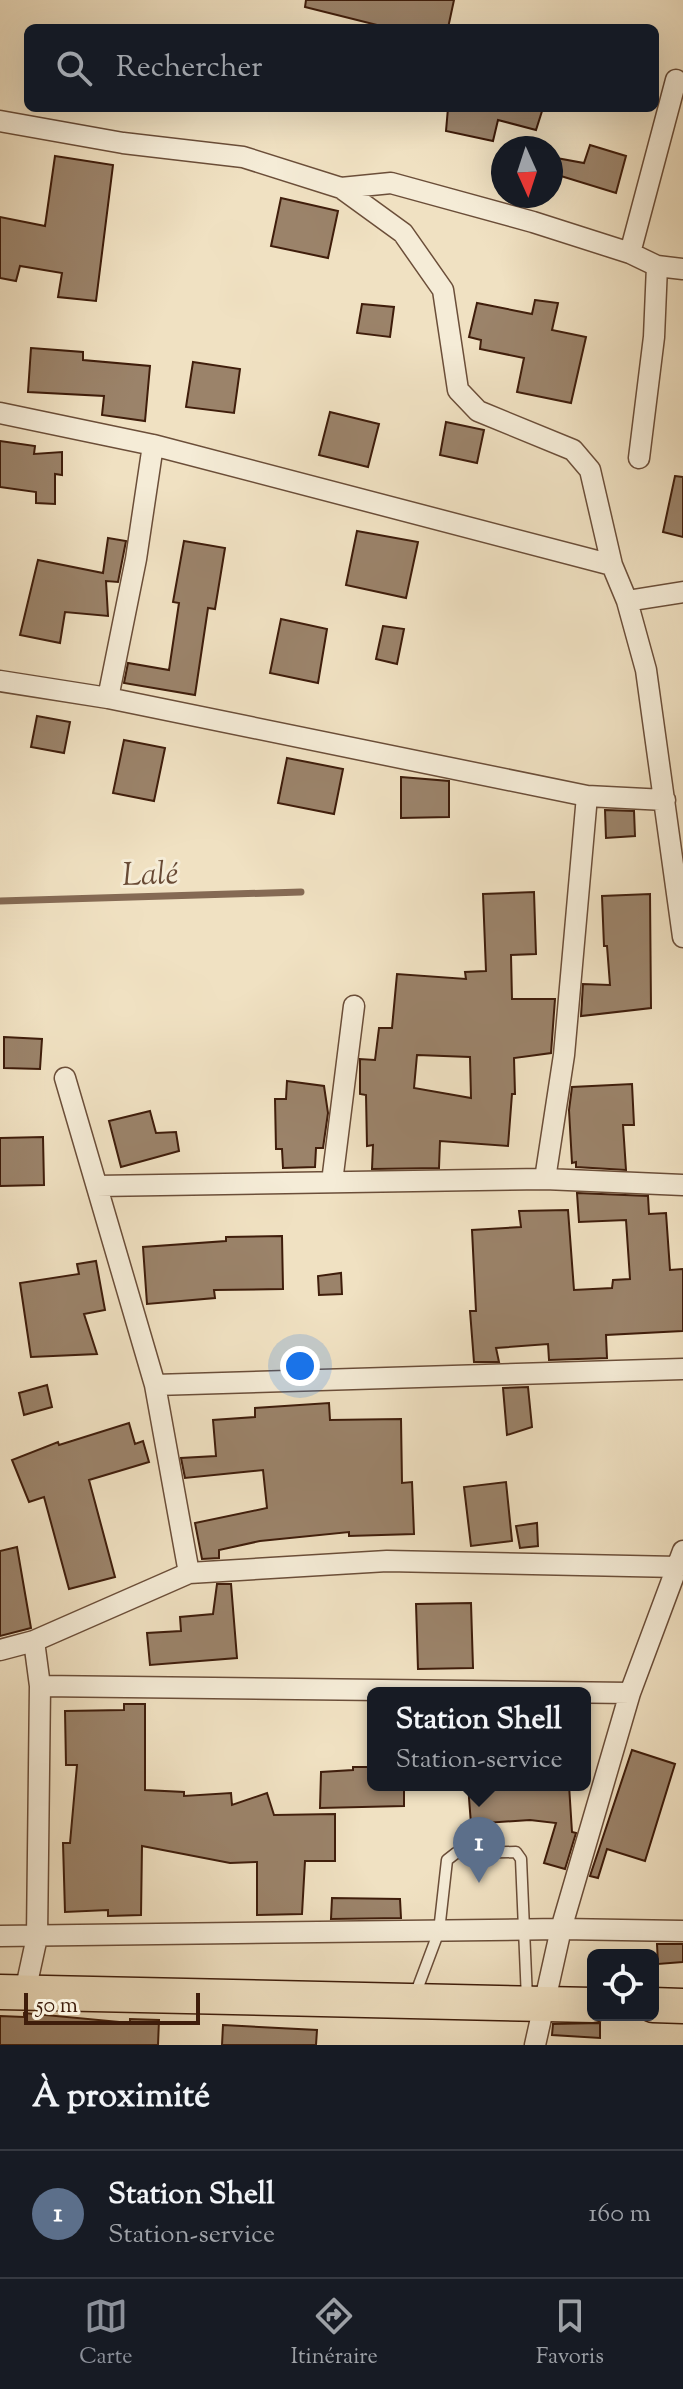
<!DOCTYPE html>
<html lang="fr">
<head>
<meta charset="utf-8">
<style>
	:root { --surface:#171b24; --page:#20242c; --text:#f1f3f6; --muted:#9ea1a6; --line:#363941; --accent:#8c9099 }
	body { margin:0; font-family:"Sorts Mill Goudy",serif; background:var(--page); color:var(--text) }
	.controls { position:absolute; right:24px; bottom:24px; display:grid; overflow:hidden; border-radius:12px; box-shadow:0 8px 32px #0002 }
	.controls button { width:72px; height:72px; display:grid; place-items:center; padding:0; border:0; border-bottom:2px solid var(--line); background:var(--surface); color:var(--text); font:40px sans-serif }
	.compass { position:absolute; left:491px; top:136px; width:72px; height:72px; border-radius:50%; background:var(--surface); box-shadow:0 8px 32px #0002; rotate:177deg }
	.scale { position:absolute; left:24px; bottom:20px; width:176px; box-sizing:border-box; padding-left:8px; border:4px solid #3f1d0b; border-top:0; font-size:22px; line-height:28px; white-space:nowrap; color:#3f1d0b; -webkit-text-stroke:6px #f5ecd7; paint-order:stroke }
	.you { position:absolute; left:300px; top:1366px; width:28px; height:28px; margin:-20px; border:6px solid #fff; border-radius:50%; background:#1a73e8; box-shadow:0 0 0 12px #1a73e833 }
	.badge { display:grid; place-items:center; width:52px; height:52px; border-radius:50%; background:var(--accent); color:#fff; font-size:26px; font-weight:700 }
	.pin { position:absolute; translate:-50% -66px; filter:drop-shadow(0 2px 4px #0008) }
	.pin::after { content:''; position:absolute; top:42px; width:28px; height:24px; background:inherit; clip-path:polygon(0 0,100% 0,50% 100%) }
	.popup { position:absolute; left:367px; top:1687px; width:224px; height:104px; box-sizing:border-box; display:grid; place-content:center; border-radius:12px; background:var(--surface); filter:drop-shadow(0 2px 6px #0005); font-size:26px; white-space:nowrap; color:var(--muted) }
	.popup b { font-size:30px; color:var(--text) }
	.popup::after { content:''; position:absolute; left:50%; top:100%; margin-left:-16px; border:16px solid transparent; border-top-color:var(--surface) }
	.list { margin:0; padding:0; list-style:none }
	h2 { display:flex; justify-content:space-between; align-items:center; height:104px; margin:0; padding:0 32px; font-size:34px }
	h2 small { font-size:26px; font-weight:400; color:var(--muted) }
	.list li { display:grid; grid-template-columns:52px 1fr auto; gap:24px; align-items:center; box-sizing:border-box; height:128px; padding:0 32px; border-top:2px solid var(--line) }
	.list b { display:block; font-size:30px; white-space:nowrap }
	.list p { margin:0; font-size:26px; white-space:nowrap; color:var(--muted) }
	.list em { font-size:26px; font-style:normal; color:var(--muted) }
	.icon { flex:none; width:44px; height:44px; fill:none; stroke:currentColor; stroke-width:2; stroke-linecap:round; stroke-linejoin:round }
	.map { position:relative; flex:none; width:683px; height:2045px; overflow:hidden }
	.search { position:absolute; background:var(--surface); box-shadow:0 8px 32px #0002; left:24px; right:24px; top:24px; height:88px; display:flex; align-items:center; gap:20px; box-sizing:border-box; padding:0 28px; border-radius:12px; color:var(--muted); font-size:30px }
	.sheet { height:232px; background:var(--surface) }
	nav { display:flex; justify-content:space-around; align-items:center; box-sizing:border-box; height:112px; border-top:2px solid var(--line); background:var(--surface); font-size:22px; color:var(--muted) }
	nav a { display:grid; justify-items:center; gap:4px }
	nav .on { color:var(--accent) }
	.map>svg:first-child { display:block }
	.lines { fill:none; stroke-linecap:round; stroke-linejoin:round }
	.stream { stroke:#856a54; stroke-width:7 }
	.building { fill:#9b836a; stroke:#3f1d0b; stroke-width:2; fill-rule:evenodd }
	.service-casing { stroke:#6b4e39; stroke-width:13 }
	.minor-casing { stroke:#6b4e39; stroke-width:23 }
	.trunk-casing { stroke:#3f1d0b; stroke-width:37 }
	.service { stroke:#f5ecd7; stroke-width:10 }
	.minor { stroke:#f5ecd7; stroke-width:20 }
	.trunk { stroke:#f0e1c2; stroke-width:34 }
	.labels { text-anchor:middle; stroke-width:6; stroke-linejoin:round; paint-order:stroke }
	.water-label { font-size:32px; font-style:italic; fill:#684a35; stroke:#f5ecd7 }
</style>
</head>
<body>
<div class="map">
<svg width="683" height="2045" viewBox="0 0 683 2045">
	<rect width="100%" height="100%" fill="#f0e1c2"/>
	<filter id="stains"><feTurbulence type="fractalNoise" baseFrequency=".0025" numOctaves="4"/><feColorMatrix values="0 0 0 0 .2 0 0 0 0 .09 0 0 0 0 .02 0 0 0 .5 -.17"/></filter>
	<radialGradient id="worn" r=".72"><stop offset=".6" stop-color="#630" stop-opacity="0"/><stop offset="1" stop-color="#630" stop-opacity=".3"/></radialGradient>
	<g class="lines">
		<path class="stream" d="M 0,901 L 301,892"/>
	</g>
	<path class="building" d="M 306,0 L 454,0 L 448,28 L 389,28 L 305,7 Z
		M 448,108 L 543,108 L 536,130 L 498,120 L 493,141 L 446,131 Z
		M 590,145 L 626,156 L 616,193 L 551,173 L 551,157 L 584,163 Z
		M 55,156 L 113,165 L 96,301 L 58,297 L 62,273 L 20,266 L 16,281 L 0,278 L 0,217 L 45,226 Z
		M 281,198 L 338,211 L 328,258 L 271,246 Z
		M 535,300 L 558,303 L 552,330 L 586,337 L 571,403 L 517,392 L 524,358 L 480,349 L 481,340 L 469,337 L 477,303 L 532,314 Z
		M 362,304 L 394,307 L 390,337 L 357,333 Z
		M 31,348 L 83,352 L 83,360 L 150,366 L 145,421 L 102,415 L 104,396 L 28,392 Z
		M 193,362 L 240,369 L 234,413 L 186,407 Z
		M 330,412 L 379,424 L 368,467 L 319,455 Z
		M 446,422 L 484,430 L 477,463 L 440,455 Z
		M 0,441 L 35,446 L 34,454 L 62,452 L 62,475 L 55,474 L 55,504 L 36,503 L 36,492 L 0,487 Z
		M 675,476 L 683,477 L 683,537 L 663,532 Z
		M 357,531 L 418,542 L 406,598 L 346,585 Z
		M 108,538 L 126,541 L 118,582 L 106,581 L 108,616 L 65,612 L 60,643 L 20,635 L 38,560 L 103,573 Z
		M 184,541 L 225,548 L 215,609 L 208,608 L 195,695 L 124,683 L 128,663 L 169,670 L 179,603 L 173,602 Z
		M 281,619 L 327,629 L 318,683 L 270,673 Z
		M 383,626 L 404,629 L 397,664 L 376,659 Z
		M 37,716 L 70,722 L 64,753 L 31,747 Z
		M 124,740 L 165,748 L 154,801 L 113,793 Z
		M 287,758 L 343,769 L 334,814 L 278,803 Z
		M 401,777 L 449,781 L 449,817 L 401,818 Z
		M 605,810 L 634,811 L 635,836 L 606,838 Z
		M 534,892 L 536,954 L 511,955 L 512,999 L 555,999 L 551,1053 L 514,1058 L 515,1094 L 512,1094 L 508,1146 L 440,1141 L 439,1168 L 372,1169 L 373,1145 L 367,1146 L 366,1095 L 360,1094 L 360,1059 L 375,1060 L 379,1028 L 392,1028 L 397,974 L 466,979 L 465,972 L 486,971 L 483,894 ZM 417,1055 L 470,1057 L 471,1098 L 414,1088 Z
		M 650,894 L 651,1008 L 581,1016 L 583,984 L 610,985 L 607,946 L 604,946 L 602,896 Z
		M 4,1037 L 42,1039 L 40,1069 L 4,1068 Z
		M 287,1081 L 324,1086 L 328,1113 L 323,1148 L 316,1148 L 315,1167 L 283,1168 L 282,1149 L 276,1149 L 275,1099 L 286,1099 Z
		M 632,1084 L 634,1125 L 623,1125 L 626,1170 L 576,1167 L 576,1162 L 572,1163 L 569,1110 L 572,1087 Z
		M 150,1111 L 156,1133 L 176,1132 L 179,1151 L 121,1167 L 109,1121 Z
		M 43,1137 L 44,1185 L 0,1186 L 0,1138 Z
		M 577,1193 L 648,1196 L 649,1214 L 666,1213 L 670,1270 L 683,1269 L 683,1331 L 606,1335 L 607,1358 L 549,1360 L 548,1344 L 496,1348 L 499,1362 L 474,1362 L 470,1311 L 476,1311 L 472,1230 L 521,1227 L 519,1211 L 568,1210 L 574,1290 L 612,1288 L 613,1280 L 630,1279 L 626,1220 L 579,1222 Z
		M 282,1236 L 283,1289 L 214,1290 L 215,1298 L 147,1304 L 143,1247 L 226,1241 L 226,1237 Z
		M 96,1261 L 105,1310 L 84,1314 L 97,1354 L 31,1357 L 20,1283 L 79,1274 L 77,1264 Z
		M 341,1273 L 342,1294 L 319,1295 L 318,1276 Z
		M 47,1385 L 52,1407 L 24,1415 L 19,1393 Z
		M 528,1387 L 532,1427 L 507,1435 L 503,1388 Z
		M 329,1403 L 330,1420 L 401,1419 L 402,1483 L 412,1482 L 414,1534 L 349,1536 L 349,1532 L 260,1541 L 219,1550 L 219,1558 L 202,1559 L 195,1523 L 267,1508 L 263,1470 L 185,1478 L 181,1458 L 216,1456 L 213,1420 L 255,1417 L 255,1408 Z
		M 129,1423 L 135,1444 L 143,1441 L 149,1462 L 89,1480 L 115,1577 L 69,1589 L 44,1497 L 29,1502 L 12,1460 L 58,1442 L 59,1445 Z
		M 506,1482 L 512,1541 L 471,1546 L 464,1487 Z
		M 537,1523 L 538,1546 L 520,1548 L 516,1526 Z
		M 17,1547 L 31,1628 L 0,1636 L 0,1551 Z
		M 217,1584 L 231,1584 L 237,1658 L 150,1665 L 147,1633 L 181,1631 L 180,1617 L 213,1614 Z
		M 471,1603 L 473,1668 L 418,1669 L 416,1604 Z
		M 124,1704 L 145,1704 L 145,1790 L 184,1792 L 184,1796 L 231,1793 L 232,1805 L 267,1793 L 274,1815 L 335,1814 L 335,1861 L 305,1861 L 302,1914 L 257,1915 L 257,1862 L 230,1863 L 142,1846 L 141,1915 L 108,1916 L 108,1910 L 65,1912 L 63,1843 L 70,1843 L 77,1765 L 66,1765 L 65,1711 L 124,1710 Z
		M 632,1750 L 675,1764 L 645,1861 L 607,1849 L 598,1878 L 590,1876 Z
		M 353,1767 L 373,1767 L 373,1785 L 404,1785 L 404,1806 L 320,1808 L 321,1772 L 353,1770 Z
		M 468,1785 L 569,1785 L 572,1832 L 576,1833 L 565,1869 L 544,1863 L 556,1823 L 530,1820 L 471,1824 Z
		M 332,1898 L 400,1899 L 401,1918 L 331,1919 Z
		M 657,1944 L 683,1944 L 683,1962 L 658,1964 Z
		M 24,2013 L 130,2023 L 130,2019 L 159,2020 L 158,2045 L 0,2045 L 0,2016 L 24,2017 Z
		M 600,2023 L 600,2038 L 552,2035 L 553,2024 Z
		M 223,2025 L 317,2030 L 316,2045 L 222,2045 Z"/>
	<g class="lines">
		<g class="service-casing">
			<path id="service" d="M 415,1995 L 439,1931 L 447,1860 L 456,1853 L 516,1852 L 521,1859 L 527,1999"/>
		</g>
		<g class="minor-casing">
			<path id="minor" d="M 0,121 L 123,143 L 243,157 L 341,188 L 391,183 L 533,222 L 630,253 L 657,266 L 654,337 L 639,458
				M 341,188 L 403,233 L 443,290 L 458,390 L 478,411 L 573,450 L 590,470 L 612,565 L 627,601 L 646,670 L 683,937
				M 630,253 L 676,80
				M 657,266 L 683,269
				M 0,413 L 153,445 L 612,565
				M 627,601 L 683,592
				M 0,681 L 108,698 L 587,796 L 665,800
				M 108,698 L 136,559 L 153,445
				M 65,1078 L 155,1385 L 189,1573
				M 545,1179 L 564,1055 L 587,796
				M 332,1182 L 354,1006
				M 97,1186 L 545,1179 L 683,1185
				M 155,1385 L 683,1369
				M 0,1650 L 34,1641 L 189,1573 L 387,1561 L 678,1567
				M 40,1686 L 630,1693
				M 0,1936 L 561,1929 L 683,1931
				M 25,1992 L 37,1937 L 40,1686 L 34,1641
				M 535,2045 L 561,1929 L 630,1693 L 683,1551"/>
		</g>
		<g class="trunk-casing">
			<path id="trunk" d="M 0,1992 L 593,2005
				M 653,2005 L 683,2006"/>
		</g>
		<use href="#service" class="service"/>
		<use href="#minor" class="minor"/>
		<use href="#trunk" class="trunk"/>
	</g>
	<g class="labels">
		<g class="water-label">
			<text transform="translate(150 873) rotate(-2)" y="11">Lalé</text>
		</g>
	</g>
	<rect width="100%" height="100%" filter="url(#stains)"/>
	<rect width="100%" height="100%" fill="url(#worn)"/>
</svg>
<div class="controls">
<button><svg class="icon" aria-label="locate" viewBox="0 0 24 24"><circle cx="12" cy="12" r="6"/><path d="M12 2v4M12 18v4M2 12h4M18 12h4"/></svg></button>
</div>
<svg class="compass" viewBox="-18 -18 36 36"><path d="M0-13l5 13h-10z" fill="#e53935"/><path d="M0 13l5-13h-10z" fill="#9ea1a6"/></svg>
<div class="scale">50 m</div>
<div class="you"></div>
<div class="pin badge" style="left:479px;top:1883px;background:#5c6f8a">1</div>
<div class="popup"><b>Station Shell</b>Station-service</div>
<div class="search"><svg class="icon" aria-label="search" viewBox="0 0 24 24"><circle cx="10" cy="10" r="6"/><path d="M15 15l6 6"/></svg>Rechercher</div>
</div>
<section class="sheet">
<h2>À proximité<small></small></h2>
<ul class="list">
<li><span class="badge" style="background:#5c6f8a">1</span><div><b>Station Shell</b><p>Station-service</p></div><em>160 m</em></li>
</ul>
</section>
<nav>
<a class="on"><svg class="icon" aria-label="map" viewBox="0 0 24 24"><path d="M3 6l6-2 6 2 6-2v14l-6 2-6-2-6 2zM9 4v14M15 6v14"/></svg>Carte</a>
<a><svg class="icon" aria-label="directions" viewBox="0 0 24 24"><path d="M12 3l9 9-9 9-9-9zM9 14v-3h6M13 9l2 2-2 2"/></svg>Itinéraire</a>
<a><svg class="icon" aria-label="saved" viewBox="0 0 24 24"><path d="M7 4h10v16l-5-4-5 4z"/></svg>Favoris</a>
</nav>
</body>
</html>
